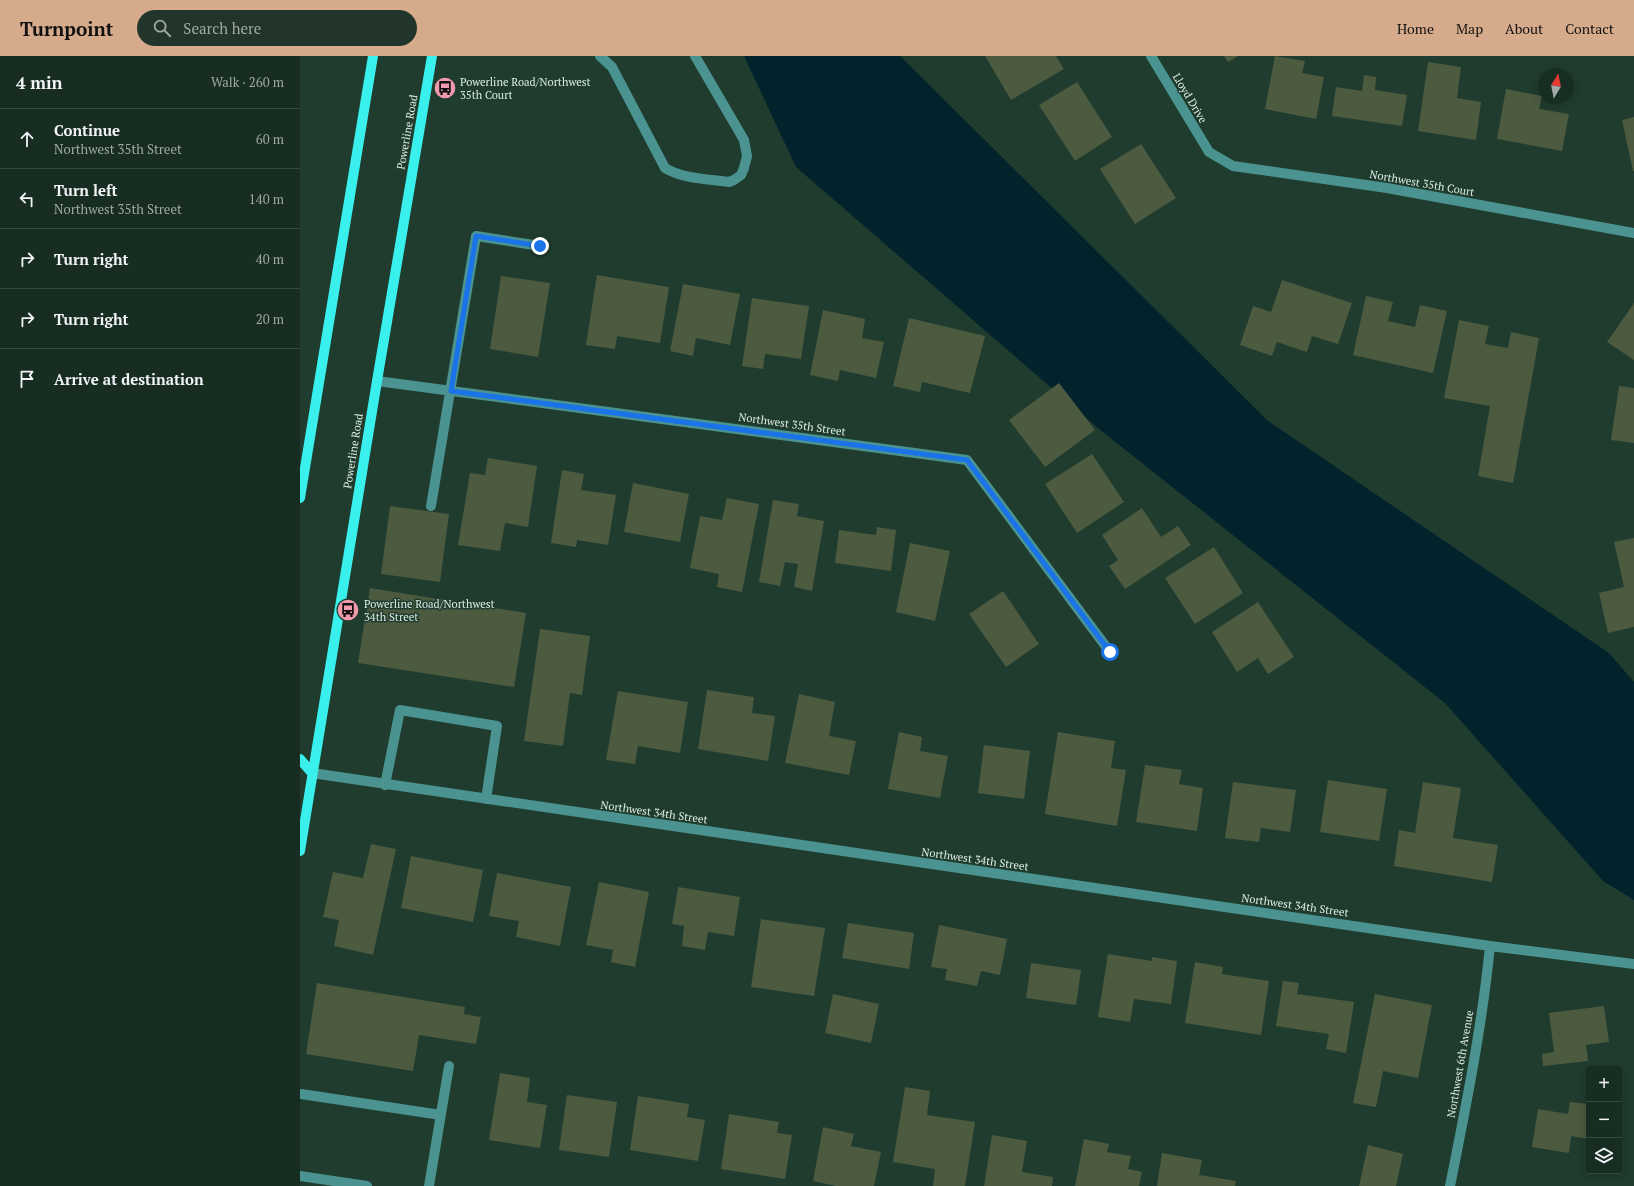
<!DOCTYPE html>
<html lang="en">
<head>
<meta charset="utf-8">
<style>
	:root { --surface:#182d22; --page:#21352a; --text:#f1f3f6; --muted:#9fa8a5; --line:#364940; --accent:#d6ab8b }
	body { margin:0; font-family:"PT Serif",serif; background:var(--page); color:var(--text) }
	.controls { position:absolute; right:12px; bottom:12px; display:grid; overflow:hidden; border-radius:4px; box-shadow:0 2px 10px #0003 }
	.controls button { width:36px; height:36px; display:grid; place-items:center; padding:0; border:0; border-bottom:1px solid var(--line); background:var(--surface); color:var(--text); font:20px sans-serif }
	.compass { position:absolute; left:1238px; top:12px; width:36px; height:36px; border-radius:50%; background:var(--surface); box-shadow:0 2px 10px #0003; rotate:10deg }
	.stop { position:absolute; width:12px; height:12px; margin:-9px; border:3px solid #1a73e8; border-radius:50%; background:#fff }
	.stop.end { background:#1a73e8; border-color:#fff; box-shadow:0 1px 4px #0008 }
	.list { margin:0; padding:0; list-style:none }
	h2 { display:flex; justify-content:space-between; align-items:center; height:52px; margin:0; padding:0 16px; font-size:17px }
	h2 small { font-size:13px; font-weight:400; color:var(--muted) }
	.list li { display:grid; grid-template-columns:26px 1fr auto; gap:12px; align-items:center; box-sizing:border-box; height:60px; padding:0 16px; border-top:1px solid var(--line) }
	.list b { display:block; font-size:15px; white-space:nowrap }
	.list p { margin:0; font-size:13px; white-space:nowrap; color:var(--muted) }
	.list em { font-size:13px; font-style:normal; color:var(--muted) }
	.icon { flex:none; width:22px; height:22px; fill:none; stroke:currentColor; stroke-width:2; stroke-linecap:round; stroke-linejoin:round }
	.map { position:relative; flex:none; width:1334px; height:1130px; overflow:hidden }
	header { display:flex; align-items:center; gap:24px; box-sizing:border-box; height:56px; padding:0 20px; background:var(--accent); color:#111 }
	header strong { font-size:19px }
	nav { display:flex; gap:22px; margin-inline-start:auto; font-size:14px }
	.search { width:280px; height:36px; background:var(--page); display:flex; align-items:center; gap:10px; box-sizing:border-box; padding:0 14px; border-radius:22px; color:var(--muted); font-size:15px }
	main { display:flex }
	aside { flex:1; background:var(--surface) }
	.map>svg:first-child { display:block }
	.water { fill:#02222c }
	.building { fill:#4c5a40 }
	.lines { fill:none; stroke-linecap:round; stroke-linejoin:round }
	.minor { stroke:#4a9390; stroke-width:10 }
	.major { stroke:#3af0ec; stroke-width:10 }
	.route { stroke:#1a73e8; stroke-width:5 }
	.labels { text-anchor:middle; stroke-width:3; stroke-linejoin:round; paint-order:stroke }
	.poi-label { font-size:11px; fill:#dcece3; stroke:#203c2e; text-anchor:start }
	.street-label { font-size:11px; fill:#dcece3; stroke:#203c2e }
</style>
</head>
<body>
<header>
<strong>Turnpoint</strong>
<div class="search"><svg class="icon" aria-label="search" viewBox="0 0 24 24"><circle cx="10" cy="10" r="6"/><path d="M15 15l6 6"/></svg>Search here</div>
<nav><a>Home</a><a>Map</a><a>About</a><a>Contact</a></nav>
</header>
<main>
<aside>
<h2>4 min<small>Walk · 260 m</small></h2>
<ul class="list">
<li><svg class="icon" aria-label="ahead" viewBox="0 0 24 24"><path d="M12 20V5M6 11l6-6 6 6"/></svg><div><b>Continue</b><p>Northwest 35th Street</p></div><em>60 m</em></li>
<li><svg class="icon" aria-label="left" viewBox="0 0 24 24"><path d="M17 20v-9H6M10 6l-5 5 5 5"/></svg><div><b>Turn left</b><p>Northwest 35th Street</p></div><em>140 m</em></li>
<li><svg class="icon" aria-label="right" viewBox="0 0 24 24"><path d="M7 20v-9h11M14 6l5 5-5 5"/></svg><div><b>Turn right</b></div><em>40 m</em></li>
<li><svg class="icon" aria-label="right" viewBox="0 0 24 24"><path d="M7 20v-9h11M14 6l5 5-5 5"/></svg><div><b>Turn right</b></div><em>20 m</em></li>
<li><svg class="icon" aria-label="arrive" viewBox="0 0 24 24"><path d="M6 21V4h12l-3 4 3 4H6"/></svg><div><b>Arrive at destination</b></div></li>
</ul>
</aside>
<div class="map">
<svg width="1334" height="1130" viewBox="0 0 1334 1130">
	<rect width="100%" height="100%" fill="#203c2e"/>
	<path class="water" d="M 444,0 L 600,0 L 968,365 L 1309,597 L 1334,626 L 1334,844 L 1303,825 L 1145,647 L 799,373 L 496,111 Z"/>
	<path class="building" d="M 685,0 L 756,0 L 764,13 L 711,44 Z
		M 924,0 L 938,0 L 928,6 Z
		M 975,0 L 1005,5 L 1002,17 L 1024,21 L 1016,63 L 965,53 Z
		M 1128,6 L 1161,11 L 1157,42 L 1181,46 L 1176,84 L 1118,75 Z
		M 1064,19 L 1076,21 L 1075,34 L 1107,39 L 1102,70 L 1032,60 L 1036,31 L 1062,35 Z
		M 777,26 L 812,81 L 775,105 L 739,49 Z
		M 1206,33 L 1242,40 L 1239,53 L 1269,58 L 1262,95 L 1197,83 Z
		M 1334,61 L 1334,115 L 1333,115 L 1322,64 Z
		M 841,88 L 876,142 L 835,168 L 800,113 Z
		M 297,219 L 369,231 L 360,287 L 317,280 L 315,293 L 286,289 Z
		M 201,220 L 250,227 L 238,301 L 190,293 Z
		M 982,224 L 1052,247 L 1038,288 L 1012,280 L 1007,296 L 977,286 L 972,300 L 940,289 L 953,250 L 971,256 Z
		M 383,228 L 440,238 L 430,289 L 396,282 L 393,300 L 370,295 Z
		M 1066,240 L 1093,246 L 1088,265 L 1115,271 L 1120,249 L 1147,255 L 1133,317 L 1053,299 Z
		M 452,242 L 509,250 L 501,303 L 465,298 L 463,313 L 442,310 Z
		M 1334,247 L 1334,304 L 1307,286 Z
		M 523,254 L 565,263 L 562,282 L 584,286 L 576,322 L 540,314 L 538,325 L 510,319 Z
		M 609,262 L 685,280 L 670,337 L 622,326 L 620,336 L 593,330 Z
		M 1159,264 L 1189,270 L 1185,288 L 1208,292 L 1211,276 L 1239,282 L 1213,427 L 1178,420 L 1190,350 L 1144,342 Z
		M 759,327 L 795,374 L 745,411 L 709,364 Z
		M 1319,330 L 1334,332 L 1334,387 L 1311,384 Z
		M 792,398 L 824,446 L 777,477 L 745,428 Z
		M 188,402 L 237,410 L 228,471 L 205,467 L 200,495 L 158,489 L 170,417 L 185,419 Z
		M 262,414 L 284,418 L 281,434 L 316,439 L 308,489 L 277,484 L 276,491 L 251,487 Z
		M 333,427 L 389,438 L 380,486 L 324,476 Z
		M 427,442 L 459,448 L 442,536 L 417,531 L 419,518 L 390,512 L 400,460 L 422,464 Z
		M 473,444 L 499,448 L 497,460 L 524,465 L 512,535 L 494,531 L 498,508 L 485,506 L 480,530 L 459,526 Z
		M 90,450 L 149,458 L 140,526 L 81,518 Z
		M 842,452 L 861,481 L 878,470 L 891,489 L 825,533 L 809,510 L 818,504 L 802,479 Z
		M 577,471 L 596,474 L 591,515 L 535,507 L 539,474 L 576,479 Z
		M 1334,482 L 1334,571 L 1308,577 L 1299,537 L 1324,531 L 1314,486 Z
		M 610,487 L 650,495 L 635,565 L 596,556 Z
		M 914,491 L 943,537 L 895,568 L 865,522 Z
		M 70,532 L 226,557 L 214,631 L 58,607 Z
		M 703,535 L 739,588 L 706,611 L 669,558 Z
		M 958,546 L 994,601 L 968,618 L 958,602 L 937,616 L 912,576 Z
		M 240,573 L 290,580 L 282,639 L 270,637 L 263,690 L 224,685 Z
		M 407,634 L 454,641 L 452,657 L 475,660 L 468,705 L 398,693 Z
		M 318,635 L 388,646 L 380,697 L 338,690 L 335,708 L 306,704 Z
		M 499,638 L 535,646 L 529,680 L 556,685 L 549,719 L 485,707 Z
		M 599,676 L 622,681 L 620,695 L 648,700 L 640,742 L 588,733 Z
		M 758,676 L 815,685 L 811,712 L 826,714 L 817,770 L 745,758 Z
		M 684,689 L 730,695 L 724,743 L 678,737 Z
		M 845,709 L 882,714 L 879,728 L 903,732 L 897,775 L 836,766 Z
		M 1028,724 L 1087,733 L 1079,785 L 1020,776 Z
		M 933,726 L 996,734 L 990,776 L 961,772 L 959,786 L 925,782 Z
		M 1123,726 L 1161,732 L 1153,782 L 1198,789 L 1192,826 L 1094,810 L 1099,774 L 1115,777 Z
		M 71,788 L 96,793 L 73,899 L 34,890 L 39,864 L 23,861 L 33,816 L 63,822 Z
		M 111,800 L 183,814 L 173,866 L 101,852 Z
		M 197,817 L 271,831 L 260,890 L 216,881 L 219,865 L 189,860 Z
		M 299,826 L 349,836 L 335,911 L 311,906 L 313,894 L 286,889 Z
		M 378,831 L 440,841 L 434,880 L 408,876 L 405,894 L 382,890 L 384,870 L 372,868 Z
		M 461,863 L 525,872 L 514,940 L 451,931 Z
		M 548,867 L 614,877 L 609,913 L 542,902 Z
		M 639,869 L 707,883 L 700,919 L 681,915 L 677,930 L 645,924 L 647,913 L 631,911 Z
		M 808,898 L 852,905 L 852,901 L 877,905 L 871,948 L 834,943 L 830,966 L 798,961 Z
		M 895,906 L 923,911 L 922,918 L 969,925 L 961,979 L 885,967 Z
		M 731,907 L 781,914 L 776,949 L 726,942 Z
		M 983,925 L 999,927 L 997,938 L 1054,946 L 1046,997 L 1026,993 L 1029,978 L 976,970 Z
		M 17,927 L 165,951 L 164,958 L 181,961 L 176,988 L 119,979 L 113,1015 L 6,998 Z
		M 533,938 L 579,948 L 571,987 L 525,977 Z
		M 1075,938 L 1132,949 L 1118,1022 L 1083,1015 L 1076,1051 L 1053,1047 Z
		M 1304,950 L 1309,986 L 1286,989 L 1288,1005 L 1243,1010 L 1242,998 L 1254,996 L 1249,957 Z
		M 200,1017 L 230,1022 L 227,1046 L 247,1049 L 240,1092 L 189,1084 Z
		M 605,1031 L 630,1035 L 627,1059 L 675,1066 L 665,1130 L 633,1130 L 635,1113 L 593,1106 Z
		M 267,1039 L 317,1046 L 309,1101 L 259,1094 Z
		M 338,1040 L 389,1048 L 387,1061 L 405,1064 L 398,1105 L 330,1094 Z
		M 1270,1046 L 1289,1048 L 1288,1060 L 1289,1061 L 1289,1083 L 1271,1080 L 1269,1097 L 1232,1091 L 1238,1053 L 1268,1058 Z
		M 429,1058 L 479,1066 L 477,1077 L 492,1079 L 485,1123 L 421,1113 Z
		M 523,1071 L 554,1078 L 551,1090 L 581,1096 L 574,1130 L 536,1130 L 513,1125 Z
		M 692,1079 L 727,1085 L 722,1116 L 753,1121 L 752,1130 L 684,1130 Z
		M 784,1083 L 809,1088 L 807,1096 L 831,1100 L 828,1113 L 842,1116 L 839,1130 L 775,1130 Z
		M 1068,1089 L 1103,1098 L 1096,1130 L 1059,1130 Z
		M 862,1097 L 902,1104 L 899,1119 L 936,1125 L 935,1130 L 857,1130 Z"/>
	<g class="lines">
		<path class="minor" d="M 300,0 L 312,11 L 365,112 C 383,123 408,123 429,126 L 434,124 L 441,119 L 444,112 L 447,100 L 444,84 L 395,0
			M 851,0 L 909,96 L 933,110 L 1087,132 L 1334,177
			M 77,325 L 667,404 L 810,596
			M 131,450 L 176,180 L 240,190
			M 12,717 L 1190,890 L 1334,908
			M 85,729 L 100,654 L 197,670 L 186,743
			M 1,1038 L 141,1059
			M 0,1120 L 67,1130
			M 129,1130 L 149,1010
			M 1150,1130 C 1166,1050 1182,971 1190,890"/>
		<path class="major" d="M 0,442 L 73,0
			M 0,703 L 12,717
			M 0,795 L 77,325 L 132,0"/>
	</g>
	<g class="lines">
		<path class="route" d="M 240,190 L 176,180 L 151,335 L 667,404 L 810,596"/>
	</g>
	<defs>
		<g id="bus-disc" transform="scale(1.15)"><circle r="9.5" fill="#f29aad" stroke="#203c2e"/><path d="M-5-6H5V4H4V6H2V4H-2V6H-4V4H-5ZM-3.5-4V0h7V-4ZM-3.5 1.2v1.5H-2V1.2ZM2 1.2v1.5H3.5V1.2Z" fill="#111"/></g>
	</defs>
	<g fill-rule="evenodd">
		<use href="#bus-disc" x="145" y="32"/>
		<use href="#bus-disc" x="48" y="554"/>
	</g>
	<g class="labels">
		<g class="poi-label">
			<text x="160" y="30">Powerline Road/Northwest<tspan x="160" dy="13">35th Court</tspan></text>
			<text x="64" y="552">Powerline Road/Northwest<tspan x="64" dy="13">34th Street</tspan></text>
		</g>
		<g class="street-label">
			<text transform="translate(890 42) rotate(59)" y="4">Lloyd Drive</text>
			<text transform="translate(107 76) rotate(-80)" y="4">Powerline Road</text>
			<text transform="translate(1122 127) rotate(10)" y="4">Northwest 35th Court</text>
			<text transform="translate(492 368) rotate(8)" y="4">Northwest 35th Street</text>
			<text transform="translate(53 395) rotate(-81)" y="4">Powerline Road</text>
			<text transform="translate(354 756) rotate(8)" y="4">Northwest 34th Street</text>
			<text transform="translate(675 803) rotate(8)" y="4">Northwest 34th Street</text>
			<text transform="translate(995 849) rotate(8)" y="4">Northwest 34th Street</text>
			<text transform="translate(1160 1008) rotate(-80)" y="4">Northwest 6th Avenue</text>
		</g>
	</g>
</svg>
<div class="controls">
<button>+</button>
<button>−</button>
<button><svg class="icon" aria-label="layers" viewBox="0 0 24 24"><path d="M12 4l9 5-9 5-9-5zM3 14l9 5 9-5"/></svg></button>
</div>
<svg class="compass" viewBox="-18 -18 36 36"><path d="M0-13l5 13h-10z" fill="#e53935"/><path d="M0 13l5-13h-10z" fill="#9fa8a5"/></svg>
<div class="stop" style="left:810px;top:596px"></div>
<div class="stop end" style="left:240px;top:190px"></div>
</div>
</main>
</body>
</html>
